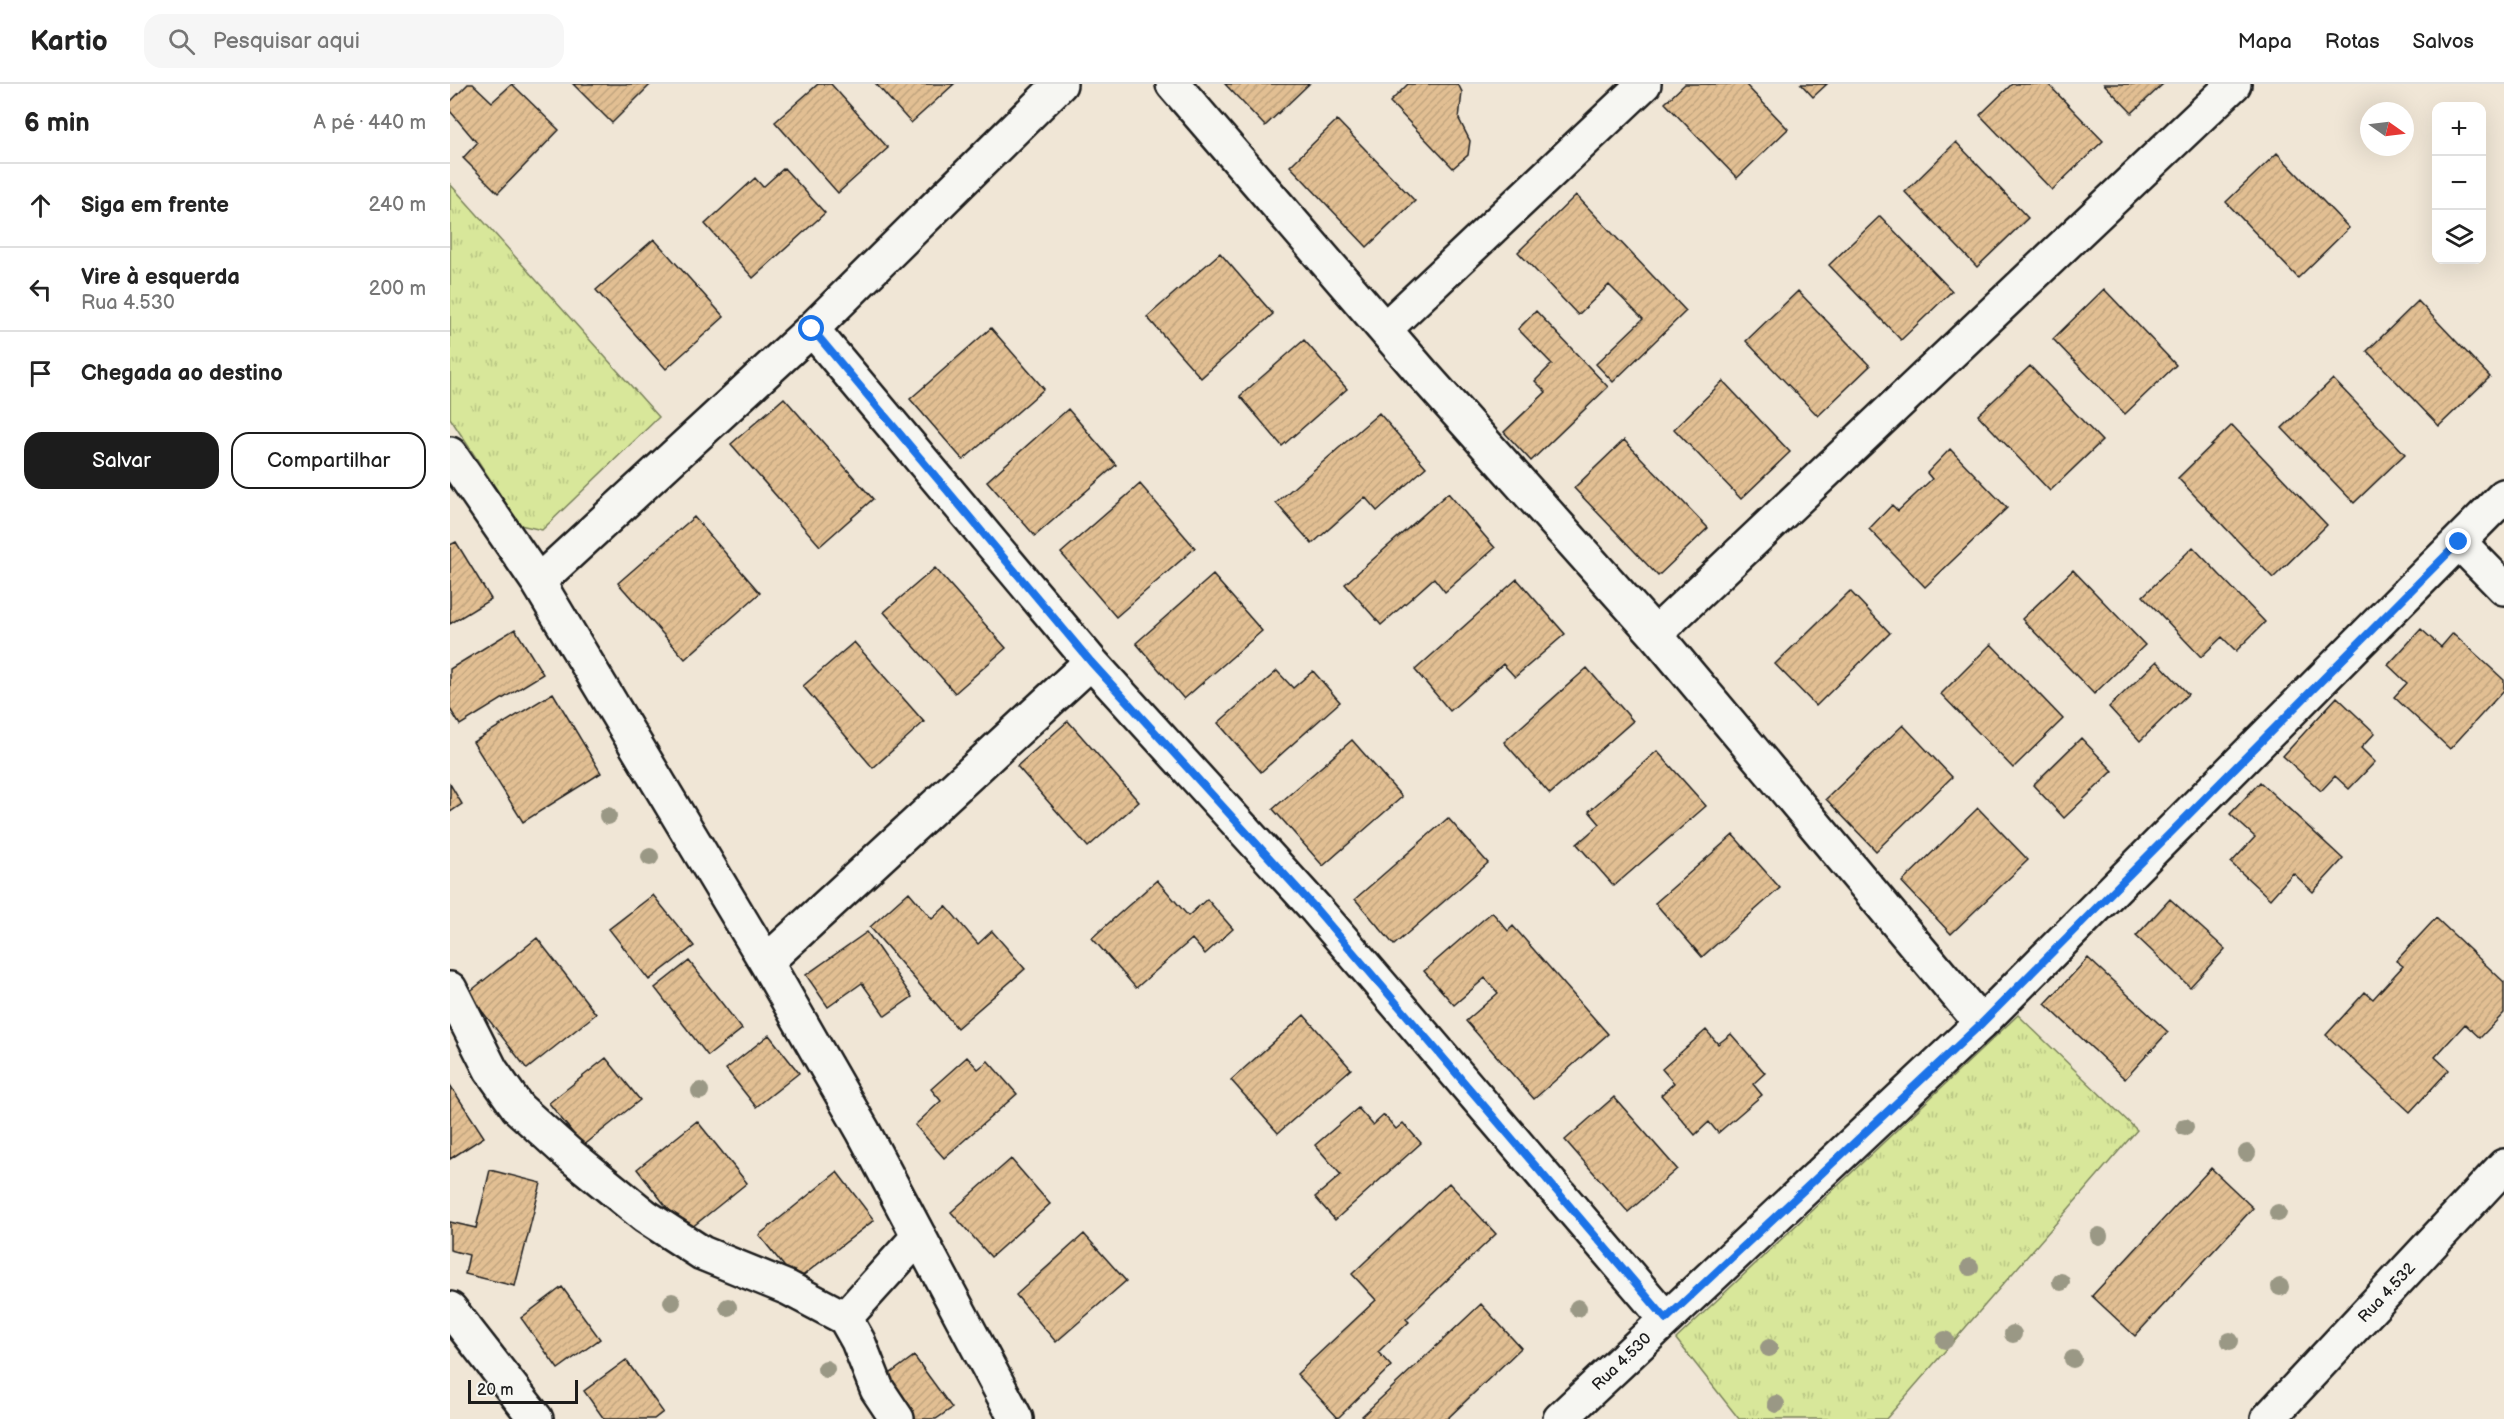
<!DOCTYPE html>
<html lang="pt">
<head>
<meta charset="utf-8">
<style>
	:root { --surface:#fff; --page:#f6f6f6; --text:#222; --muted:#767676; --line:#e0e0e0; --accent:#1c1c1c }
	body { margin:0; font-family:"Balsamiq Sans",sans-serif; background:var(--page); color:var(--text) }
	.controls { position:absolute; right:18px; top:18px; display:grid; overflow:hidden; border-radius:12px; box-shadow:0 6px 24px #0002 }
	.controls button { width:54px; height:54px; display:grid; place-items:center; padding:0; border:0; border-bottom:2px solid var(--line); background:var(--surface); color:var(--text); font:30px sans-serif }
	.compass { position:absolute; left:1910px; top:18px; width:54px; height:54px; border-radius:50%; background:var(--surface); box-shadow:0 6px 24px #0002; rotate:104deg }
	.scale { position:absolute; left:18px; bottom:15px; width:110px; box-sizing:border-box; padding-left:6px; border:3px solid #1c1c1c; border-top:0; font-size:16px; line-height:21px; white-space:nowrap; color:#1c1c1c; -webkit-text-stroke:4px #f6f6f2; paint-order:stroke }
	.stop { position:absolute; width:18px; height:18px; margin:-14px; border:4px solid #1a73e8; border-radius:50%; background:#fff }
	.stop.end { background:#1a73e8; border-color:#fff; box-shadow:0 2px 6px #0008 }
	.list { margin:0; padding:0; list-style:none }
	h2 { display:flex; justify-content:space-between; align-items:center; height:78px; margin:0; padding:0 24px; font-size:26px }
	h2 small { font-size:20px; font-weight:400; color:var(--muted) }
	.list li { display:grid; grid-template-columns:39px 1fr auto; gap:18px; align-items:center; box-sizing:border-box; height:84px; padding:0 24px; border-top:2px solid var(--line) }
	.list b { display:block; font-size:22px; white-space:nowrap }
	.list p { margin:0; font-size:20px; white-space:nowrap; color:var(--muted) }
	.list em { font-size:20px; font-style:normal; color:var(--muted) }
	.actions { display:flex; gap:12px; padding:18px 24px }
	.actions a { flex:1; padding:14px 0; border:2px solid var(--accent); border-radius:18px; text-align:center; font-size:21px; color:var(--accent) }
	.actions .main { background:var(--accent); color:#fff }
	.icon { flex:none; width:33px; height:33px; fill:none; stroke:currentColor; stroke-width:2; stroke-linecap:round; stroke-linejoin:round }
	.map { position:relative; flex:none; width:2054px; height:1335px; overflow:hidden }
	header { display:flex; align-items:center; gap:36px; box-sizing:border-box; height:84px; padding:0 30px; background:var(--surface); border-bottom:2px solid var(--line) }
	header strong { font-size:28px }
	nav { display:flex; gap:33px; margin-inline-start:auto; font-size:21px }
	.search { width:420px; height:54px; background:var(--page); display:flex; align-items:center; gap:15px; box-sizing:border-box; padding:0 21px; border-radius:18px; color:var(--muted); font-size:22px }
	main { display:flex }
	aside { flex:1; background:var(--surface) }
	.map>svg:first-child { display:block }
	.grass { fill:url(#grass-tufts); stroke:#7a825b; stroke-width:1.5 }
	.building { fill:url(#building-hatch); stroke:#1c1c1c; stroke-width:1.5 }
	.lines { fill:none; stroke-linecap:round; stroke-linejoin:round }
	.minor-casing { stroke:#1c1c1c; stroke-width:38 }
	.minor { stroke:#f6f6f2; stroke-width:33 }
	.tree { fill:#9a9885 }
	.route { stroke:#1a73e8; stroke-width:8 }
	.labels { text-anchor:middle; stroke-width:4.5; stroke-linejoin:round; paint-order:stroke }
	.street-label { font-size:16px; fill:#1c1c1c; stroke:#f6f6f2 }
</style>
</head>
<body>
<header>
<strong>Kartio</strong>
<div class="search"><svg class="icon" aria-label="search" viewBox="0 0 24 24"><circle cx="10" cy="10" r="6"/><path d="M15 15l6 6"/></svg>Pesquisar aqui</div>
<nav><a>Mapa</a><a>Rotas</a><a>Salvos</a></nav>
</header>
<main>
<aside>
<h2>6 min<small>A pé · 440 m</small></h2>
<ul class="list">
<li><svg class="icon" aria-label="ahead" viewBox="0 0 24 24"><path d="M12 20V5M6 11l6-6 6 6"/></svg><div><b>Siga em frente</b></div><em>240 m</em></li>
<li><svg class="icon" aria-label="left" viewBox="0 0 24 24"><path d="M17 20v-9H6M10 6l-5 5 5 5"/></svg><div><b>Vire à esquerda</b><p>Rua 4.530</p></div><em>200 m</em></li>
<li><svg class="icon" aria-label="arrive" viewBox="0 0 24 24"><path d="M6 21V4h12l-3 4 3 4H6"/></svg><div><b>Chegada ao destino</b></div></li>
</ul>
<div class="actions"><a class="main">Salvar</a><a>Compartilhar</a></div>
</aside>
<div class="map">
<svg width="2054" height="1335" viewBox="0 0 2054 1335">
	<defs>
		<pattern id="grass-tufts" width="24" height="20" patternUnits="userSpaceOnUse" patternTransform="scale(1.5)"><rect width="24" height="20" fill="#d8e79a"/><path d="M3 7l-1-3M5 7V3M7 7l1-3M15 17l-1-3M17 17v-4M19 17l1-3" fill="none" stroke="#b9c684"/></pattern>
		<pattern id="building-hatch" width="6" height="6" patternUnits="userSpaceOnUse" patternTransform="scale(1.5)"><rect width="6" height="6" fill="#e2bf93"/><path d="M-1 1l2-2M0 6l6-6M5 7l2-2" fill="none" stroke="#c1a47e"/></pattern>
	</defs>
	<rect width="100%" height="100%" fill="#f0e6d6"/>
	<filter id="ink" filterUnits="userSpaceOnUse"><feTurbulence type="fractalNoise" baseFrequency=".0167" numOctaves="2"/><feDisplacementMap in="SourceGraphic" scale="12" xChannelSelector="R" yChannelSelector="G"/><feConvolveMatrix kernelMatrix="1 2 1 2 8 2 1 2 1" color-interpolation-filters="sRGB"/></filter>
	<g filter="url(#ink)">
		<path class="grass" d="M 0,100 L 209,333 L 92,446 L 70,441 L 0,334 Z
			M 1568,931 L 1687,1046 L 1436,1335 L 1289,1335 L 1226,1255 Z"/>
		<path class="building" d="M 18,0 L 23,0 L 42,18 L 62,0 L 109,46 L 48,109 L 13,74 L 27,59 L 0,27 L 0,18 Z
			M 123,0 L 201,0 L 162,39 Z
			M 368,0 L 381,0 L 438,64 L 388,109 L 325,38 Z
			M 426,0 L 504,0 L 461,39 Z
			M 775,0 L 859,0 L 815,42 Z
			M 958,0 L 1008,0 L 1012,8 L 1009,35 L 1020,57 L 1018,71 L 1003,84 L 940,18 Z
			M 1235,0 L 1295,0 L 1338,45 L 1287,94 L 1215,19 Z
			M 1351,0 L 1377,0 L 1363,13 Z
			M 1562,0 L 1598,0 L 1653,57 L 1602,106 L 1530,31 Z
			M 1654,0 L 1713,0 L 1682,29 Z
			M 887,36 L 965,117 L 917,163 L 840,82 Z
			M 1506,58 L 1578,134 L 1527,183 L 1455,108 Z
			M 1827,69 L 1899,144 L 1848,194 L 1776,118 Z
			M 334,84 L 375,129 L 303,194 L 255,140 L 305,94 L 313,103 Z
			M 1126,111 L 1236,227 L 1163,298 L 1146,280 L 1193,235 L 1159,201 L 1128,231 L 1068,168 Z
			M 1430,132 L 1502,207 L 1451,256 L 1379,181 Z
			M 204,155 L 274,233 L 216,285 L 146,206 Z
			M 770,169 L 823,230 L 751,294 L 697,233 Z
			M 1654,205 L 1726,281 L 1675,330 L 1603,255 Z
			M 1348,207 L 1420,282 L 1368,332 L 1296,257 Z
			M 1968,217 L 2040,293 L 1989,342 L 1917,267 Z
			M 1086,227 L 1158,303 L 1081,377 L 1054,348 L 1096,308 L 1085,297 L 1102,280 L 1068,245 Z
			M 541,244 L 594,305 L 513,376 L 460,315 Z
			M 854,256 L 897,305 L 832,362 L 790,312 Z
			M 1580,282 L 1652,357 L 1600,407 L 1528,331 Z
			M 1883,295 L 1955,370 L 1904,419 L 1832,344 Z
			M 1273,297 L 1340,368 L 1291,415 L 1224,345 Z
			M 334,314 L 423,415 L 370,462 L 281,360 Z
			M 618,325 L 666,381 L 585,452 L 537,397 Z
			M 929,329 L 976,383 L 927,427 L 915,413 L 862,460 L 826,419 Z
			M 1782,341 L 1877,441 L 1823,494 L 1728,394 Z
			M 1174,356 L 1258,444 L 1208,492 L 1124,404 Z
			M 1500,365 L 1557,424 L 1475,503 L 1419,445 L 1442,421 L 1448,427 L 1482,395 L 1477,389 Z
			M 690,400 L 745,464 L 666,533 L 611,469 Z
			M 998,409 L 1045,464 L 995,508 L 984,494 L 931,541 L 895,500 Z
			M 244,433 L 310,509 L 235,575 L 168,499 Z
			M 6,458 L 41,515 L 0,540 L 0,461 Z
			M 1743,463 L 1815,538 L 1786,567 L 1772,553 L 1751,573 L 1693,512 Z
			M 485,484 L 556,564 L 505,609 L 434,528 Z
			M 1623,486 L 1695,561 L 1644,610 L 1572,535 Z
			M 763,491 L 812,547 L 734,615 L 686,559 Z
			M 1067,495 L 1115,550 L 1065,593 L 1053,580 L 1000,627 L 965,586 Z
			M 1400,507 L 1440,549 L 1366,622 L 1325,580 Z
			M 65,545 L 93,590 L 10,641 L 0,625 L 0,585 Z
			M 1971,545 L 1991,563 L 2003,549 L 2054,596 L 2054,606 L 2000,665 L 1944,613 L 1957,599 L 1938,581 Z
			M 404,558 L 474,638 L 423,684 L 353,602 Z
			M 1541,560 L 1613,635 L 1563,684 L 1491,610 Z
			M 1707,577 L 1738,610 L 1690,657 L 1659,623 Z
			M 1137,584 L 1183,637 L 1100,710 L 1054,658 Z
			M 827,587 L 843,604 L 863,587 L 890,618 L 811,688 L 768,639 Z
			M 103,609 L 151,689 L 73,738 L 23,658 Z
			M 1887,613 L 1925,649 L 1911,664 L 1925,678 L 1899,705 L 1885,692 L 1871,707 L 1833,672 Z
			M 618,637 L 689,718 L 638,763 L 567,682 Z
			M 1453,641 L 1502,693 L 1426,767 L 1376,715 Z
			M 1631,654 L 1663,687 L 1614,734 L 1583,701 Z
			M 902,656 L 952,713 L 873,782 L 823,725 Z
			M 1207,667 L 1256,722 L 1164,802 L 1127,760 L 1150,740 L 1139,727 Z
			M 1810,698 L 1893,775 L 1863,808 L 1843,789 L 1820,815 L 1781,779 L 1805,753 L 1780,730 Z
			M 0,700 L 12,720 L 0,728 Z
			M 1528,724 L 1578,776 L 1501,850 L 1452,798 Z
			M 998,734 L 1038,779 L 944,861 L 905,815 Z
			M 1283,751 L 1330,804 L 1252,873 L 1205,819 Z
			M 707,796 L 738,832 L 757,815 L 783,845 L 755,870 L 742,855 L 686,904 L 642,854 Z
			M 459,808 L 482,835 L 496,822 L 528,860 L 542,847 L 575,885 L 507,944 L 420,843 Z
			M 203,811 L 244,862 L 199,896 L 159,845 Z
			M 1720,815 L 1775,865 L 1740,903 L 1686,852 Z
			M 1042,828 L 1058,847 L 1063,842 L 1158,950 L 1084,1015 L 1016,937 L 1048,909 L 1035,894 L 1004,921 L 974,887 Z
			M 1986,834 L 2054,898 L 2054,929 L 2030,954 L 2015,940 L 1985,973 L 1999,986 L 1960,1028 L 1876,951 L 1915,908 L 1923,915 L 1953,882 L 1946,877 Z
			M 417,848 L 462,913 L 435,932 L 412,899 L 378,923 L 356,891 Z
			M 87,854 L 146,930 L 77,985 L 18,909 Z
			M 1638,874 L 1718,948 L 1675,995 L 1595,920 Z
			M 239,877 L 292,945 L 258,972 L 205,904 Z
			M 854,931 L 901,985 L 828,1049 L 781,996 Z
			M 1256,946 L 1268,960 L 1281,950 L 1315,989 L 1303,1000 L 1312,1011 L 1268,1049 L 1259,1038 L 1245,1051 L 1211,1011 L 1224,999 L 1212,985 Z
			M 319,951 L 349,989 L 306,1023 L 276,985 Z
			M 517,973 L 528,985 L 538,977 L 567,1010 L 494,1074 L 465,1041 L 491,1017 L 481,1005 Z
			M 156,974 L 190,1016 L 133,1062 L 99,1019 Z
			M 0,1001 L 34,1053 L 0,1075 Z
			M 1164,1013 L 1227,1085 L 1178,1128 L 1115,1056 Z
			M 908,1024 L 923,1041 L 934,1031 L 946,1045 L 953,1039 L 971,1059 L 885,1136 L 865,1113 L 891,1091 L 865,1061 Z
			M 247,1037 L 297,1099 L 236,1148 L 187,1085 Z
			M 561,1075 L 600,1120 L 541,1173 L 501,1128 Z
			M 1761,1084 L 1803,1124 L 1685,1252 L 1642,1212 Z
			M 40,1086 L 91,1099 L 65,1202 L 15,1190 L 19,1171 L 0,1166 L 0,1138 L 26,1144 Z
			M 387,1088 L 424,1136 L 346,1197 L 309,1151 Z
			M 999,1099 L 1046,1150 L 956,1235 L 959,1238 L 928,1268 L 941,1282 L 888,1334 L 847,1290 L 926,1216 L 902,1190 Z
			M 634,1150 L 676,1197 L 606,1258 L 566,1211 Z
			M 112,1203 L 150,1255 L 108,1285 L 71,1234 Z
			M 1031,1220 L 1071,1264 L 997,1335 L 915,1335 L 912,1332 Z
			M 464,1272 L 502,1324 L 486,1335 L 456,1335 L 429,1298 Z
			M 176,1276 L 213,1328 L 204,1335 L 154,1335 L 134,1307 Z"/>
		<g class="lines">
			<g class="minor-casing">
				<path id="minor" d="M 723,0 L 972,289 L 1205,550 L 1531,939
					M 362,245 L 641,578 L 866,825 L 1216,1235
					M 935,245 L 1194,0
					M 0,370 L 88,498 L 316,878 L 413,1047 L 566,1335
					M 2009,458 L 2054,504
					M 88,498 L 362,245 L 610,0
					M 1205,550 L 1784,0
					M 316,878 L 641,578
					M 0,905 L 41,986 L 68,1024 L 120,1071 L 195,1132 L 252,1169 L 338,1204 L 395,1234 L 408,1257 L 427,1305 L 447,1335
					M 0,1225 L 86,1335
					M 395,1234 L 469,1152
					M 1110,1335 L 1531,939 L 2054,412
					M 1818,1335 L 2054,1082"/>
			</g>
			<use href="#minor" class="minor"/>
		</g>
		<g class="tree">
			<circle cx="158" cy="732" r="9"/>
			<circle cx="200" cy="773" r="9"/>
			<circle cx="250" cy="1007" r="9"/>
			<circle cx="1735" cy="1043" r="9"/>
			<circle cx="1797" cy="1069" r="9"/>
			<circle cx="1828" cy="1129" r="9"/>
			<circle cx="1649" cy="1152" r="9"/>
			<circle cx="1520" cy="1183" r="9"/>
			<circle cx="1611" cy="1198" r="9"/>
			<circle cx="1830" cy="1203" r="9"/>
			<circle cx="222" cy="1218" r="9"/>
			<circle cx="278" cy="1223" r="9"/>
			<circle cx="1128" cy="1224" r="9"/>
			<circle cx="1563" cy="1250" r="9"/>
			<circle cx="1495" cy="1256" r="9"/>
			<circle cx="1780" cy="1257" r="9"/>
			<circle cx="1319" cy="1264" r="9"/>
			<circle cx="1623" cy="1275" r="9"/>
			<circle cx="376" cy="1285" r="9"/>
			<circle cx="1326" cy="1320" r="9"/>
		</g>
	</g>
	<g class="lines" filter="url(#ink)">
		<path class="route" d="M 362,245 L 641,578 L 866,825 L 1216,1235 L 1532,939 L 2009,458"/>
	</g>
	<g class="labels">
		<g class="street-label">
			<text transform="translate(1936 1208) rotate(-47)" y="6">Rua 4.532</text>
			<text transform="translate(1171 1277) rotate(-44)" y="6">Rua 4.530</text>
		</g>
	</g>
</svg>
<div class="controls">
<button>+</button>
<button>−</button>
<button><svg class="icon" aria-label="layers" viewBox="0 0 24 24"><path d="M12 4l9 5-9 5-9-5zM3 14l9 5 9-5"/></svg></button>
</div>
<svg class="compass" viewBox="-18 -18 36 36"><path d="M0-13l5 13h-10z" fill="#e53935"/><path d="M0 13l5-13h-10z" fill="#767676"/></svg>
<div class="scale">20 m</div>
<div class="stop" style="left:362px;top:245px"></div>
<div class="stop end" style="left:2009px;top:458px"></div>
</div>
</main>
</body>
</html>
